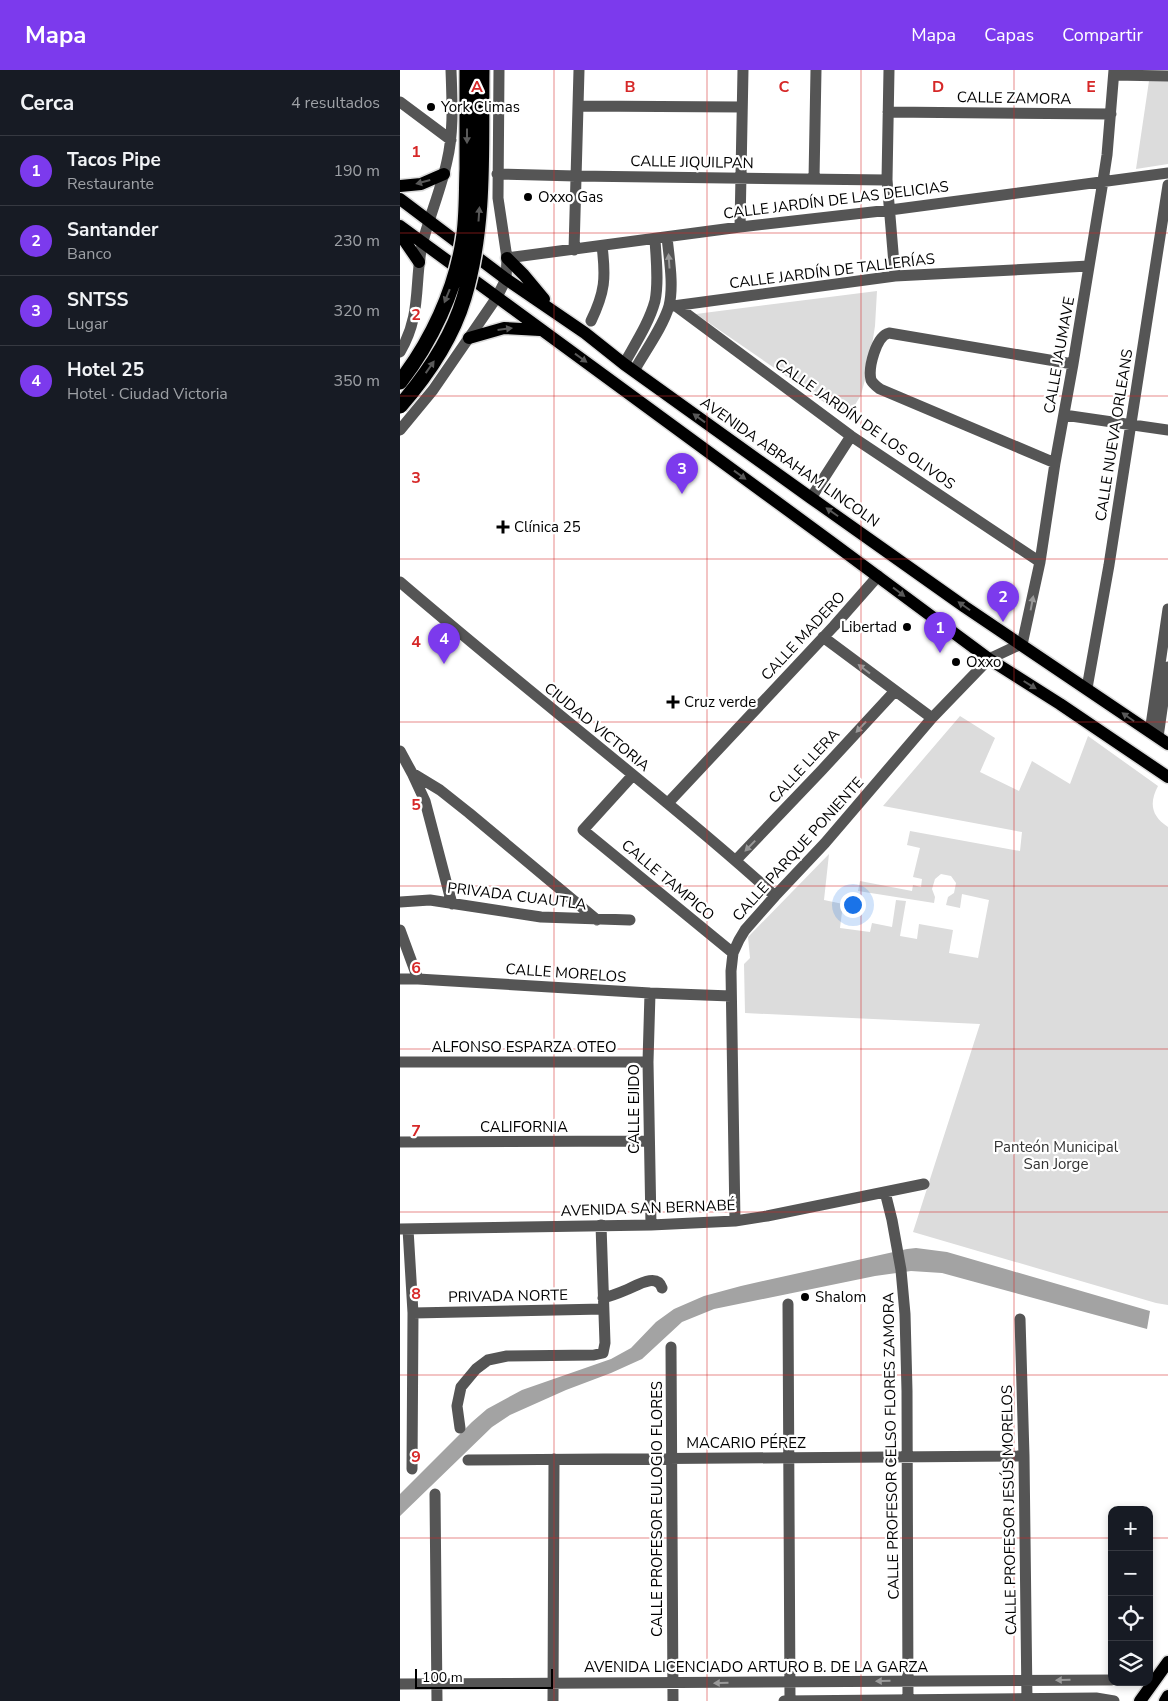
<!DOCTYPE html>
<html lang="es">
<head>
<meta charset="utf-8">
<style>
	:root { --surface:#171b24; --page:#20242c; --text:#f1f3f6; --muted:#9ea1a6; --line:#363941; --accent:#7c3aed }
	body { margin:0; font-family:"Nunito Sans",sans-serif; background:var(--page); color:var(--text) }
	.controls { position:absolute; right:15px; bottom:15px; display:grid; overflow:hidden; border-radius:10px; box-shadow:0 2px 8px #0003 }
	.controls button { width:45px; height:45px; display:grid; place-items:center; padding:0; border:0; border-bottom:1px solid var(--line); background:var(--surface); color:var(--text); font:25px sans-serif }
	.scale { position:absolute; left:15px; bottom:12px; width:138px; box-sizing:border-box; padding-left:5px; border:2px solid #000; border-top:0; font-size:14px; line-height:18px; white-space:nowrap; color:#000; -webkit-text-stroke:4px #fff; paint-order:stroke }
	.you { position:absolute; left:452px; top:834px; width:18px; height:18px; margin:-12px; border:4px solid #fff; border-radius:50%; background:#1a73e8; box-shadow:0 0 0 8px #1a73e833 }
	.badge { display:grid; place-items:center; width:32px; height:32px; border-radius:50%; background:var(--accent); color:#fff; font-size:16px; font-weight:700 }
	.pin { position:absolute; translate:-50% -41px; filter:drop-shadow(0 1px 2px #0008) }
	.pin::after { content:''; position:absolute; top:26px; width:18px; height:15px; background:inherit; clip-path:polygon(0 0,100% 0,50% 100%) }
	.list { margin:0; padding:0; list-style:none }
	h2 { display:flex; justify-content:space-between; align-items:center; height:65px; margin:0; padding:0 20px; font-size:21px }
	h2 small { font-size:16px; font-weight:400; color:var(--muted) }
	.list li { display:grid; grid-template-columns:32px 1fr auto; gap:15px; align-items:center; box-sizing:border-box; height:70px; padding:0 20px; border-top:1px solid var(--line) }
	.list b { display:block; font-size:19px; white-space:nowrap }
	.list p { margin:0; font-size:16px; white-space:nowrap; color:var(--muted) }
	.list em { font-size:16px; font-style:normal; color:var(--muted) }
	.icon { flex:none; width:28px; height:28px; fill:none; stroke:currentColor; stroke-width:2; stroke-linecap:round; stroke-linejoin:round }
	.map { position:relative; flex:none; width:768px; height:1631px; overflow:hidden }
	header { display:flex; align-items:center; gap:30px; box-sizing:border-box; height:70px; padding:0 25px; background:var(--accent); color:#fff }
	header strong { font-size:24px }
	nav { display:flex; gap:28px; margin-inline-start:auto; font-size:18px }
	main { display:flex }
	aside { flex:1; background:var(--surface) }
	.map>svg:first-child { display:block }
	.green { fill:#dcdcdc }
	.water { fill:#a3a3a3 }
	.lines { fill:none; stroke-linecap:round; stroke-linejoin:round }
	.major-casing { stroke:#dbdbdb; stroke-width:15 }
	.minor { stroke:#555; stroke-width:11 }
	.major { stroke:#000; stroke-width:12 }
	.highway-bridge-casing { stroke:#dbdbdb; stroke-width:18; stroke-linecap:butt }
	.highway-bridge { stroke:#000; stroke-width:15 }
	.oneway { fill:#595959 }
	.oneway2 { fill:#999 }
	.grid { fill:none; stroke:#d62828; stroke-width:1; stroke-opacity:0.55 }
	.poi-dot { fill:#000; stroke:#fff; stroke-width:2 }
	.labels { text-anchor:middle; stroke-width:4.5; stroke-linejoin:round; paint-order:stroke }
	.street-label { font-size:15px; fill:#000; stroke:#fff }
	.poi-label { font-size:15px; fill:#000; stroke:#fff; text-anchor:start }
	.park-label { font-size:15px; fill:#333; stroke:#fff }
	.grid-label { font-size:16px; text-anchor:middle; font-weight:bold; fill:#d62828; stroke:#fff; stroke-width:4.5; stroke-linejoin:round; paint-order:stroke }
</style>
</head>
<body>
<header>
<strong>Mapa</strong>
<nav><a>Mapa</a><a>Capas</a><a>Compartir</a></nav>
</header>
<main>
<aside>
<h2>Cerca<small>4 resultados</small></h2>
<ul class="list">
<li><span class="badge">1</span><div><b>Tacos Pipe</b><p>Restaurante</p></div><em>190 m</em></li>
<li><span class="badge">2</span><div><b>Santander</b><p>Banco</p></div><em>230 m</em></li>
<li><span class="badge">3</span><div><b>SNTSS</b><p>Lugar</p></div><em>320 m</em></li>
<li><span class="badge">4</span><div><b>Hotel 25</b><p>Hotel · Ciudad Victoria</p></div><em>350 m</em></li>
</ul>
</aside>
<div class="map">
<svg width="768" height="1631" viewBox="0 0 768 1631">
	<rect width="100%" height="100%" fill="#fff"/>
	<path class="green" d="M 749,11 L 768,11 L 768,94 L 736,99 Z
		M 477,221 L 475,256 L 469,294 L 461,325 L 447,348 L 296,244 Z
		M 560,646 L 595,668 L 580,702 L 619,721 L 632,691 L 670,714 L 688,666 L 758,716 C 749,733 751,746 768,757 L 768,1235 L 756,1233 L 513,1162 L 580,954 L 345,943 L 344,894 L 350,888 L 348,867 L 429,784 L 424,830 L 443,834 L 440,858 L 470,862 L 472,853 L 492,857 L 496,830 L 506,831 L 500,866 L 517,869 L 519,854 L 553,860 L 549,883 L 578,888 L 589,830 L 562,824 L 560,838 L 546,835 L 548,827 L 554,823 L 556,813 L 551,806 L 541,804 L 535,809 L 532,819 L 535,827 L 534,833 L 458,821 L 460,811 L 512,821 L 513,815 L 521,817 L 522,809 L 513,807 L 520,778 L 507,775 L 510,761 L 620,781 L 622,762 L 483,736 Z"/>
	<path class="water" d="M 516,1178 L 547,1182 L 750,1241 L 747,1259 L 542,1203 L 511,1201 L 475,1206 L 314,1239 L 282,1252 L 242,1289 L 211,1303 L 166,1320 L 110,1345 L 92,1357 L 0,1446 L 0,1424 L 72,1352 L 87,1339 L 122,1320 L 211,1289 L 231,1278 L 256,1252 L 274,1239 L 304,1226 L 341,1216 L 507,1179 Z"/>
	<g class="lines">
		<g class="major-casing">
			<path id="major" d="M 0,116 L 21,114 L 44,104
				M 0,129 L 106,209 L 185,263 L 224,294 L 411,428 L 565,537 L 768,674
				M 0,156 L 434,474 L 589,589 L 660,634 L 768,707
				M 0,164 L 19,192
				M 107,188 L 124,205 L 144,229
				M 69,268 L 104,258 L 140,260
				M 740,1631 L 768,1592
				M 765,1631 L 768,1626"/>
		</g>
		<path class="minor" d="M 489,0 L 487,110 L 495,206
			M 714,5 L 768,6
			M 0,32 L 51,70
			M 178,36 L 342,37
			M 488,42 L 711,44
			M 97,104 L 176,106 L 487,110
			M 414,109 L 416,0
			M 340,157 L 343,0
			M 174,180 L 179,0
			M 107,188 L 340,157 L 490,140 L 768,103
			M 273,236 L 495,206 L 689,196
			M 276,236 L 451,366 L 640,492
			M 191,251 C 205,222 206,208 202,176
			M 0,282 C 22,245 14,214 22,175 C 29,147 41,120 47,91 C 54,62 52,30 51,0
			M 224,294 C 235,274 249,253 255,231 C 259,211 256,189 255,169
			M 234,301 C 245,281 263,257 269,236 C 274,215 269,188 267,167
			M 664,345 L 768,360
			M 0,360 L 33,320 L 97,227 L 106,209 L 107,188 L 98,128 L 99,0
			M 655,393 L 480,319 C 476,316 473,314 471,310 C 468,298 476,266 489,263 L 673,294
			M 411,428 L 451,366
			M 0,512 C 69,571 140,629 210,686 C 266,732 322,777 375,826
			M 423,567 L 532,648
			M 687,618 L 709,495 L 768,115
			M 750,662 L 768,539
			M 758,667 L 768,597
			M 0,681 L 12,703 L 25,731 L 52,834
			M 12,703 L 40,720 L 69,743 L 197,850
			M 233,705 L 183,760 L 333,883
			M 268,733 L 434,556 L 478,506
			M 336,790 L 421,701 L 494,622
			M 0,832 L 30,830 L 141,847 L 230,850
			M 0,860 L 18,909
			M 0,909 L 18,909 L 250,923 L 331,926
			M 250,923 L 248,992 L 251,1155
			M 0,992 L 248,992
			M 0,1072 L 249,1071
			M 485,1122 L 492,1150 L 501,1200 L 505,1244 L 507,1321 L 508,1631
			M 335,1151 L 331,901 L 333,883 L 339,870 L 345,860 L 375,826 L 425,773 L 532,648 L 589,589 L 621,574 L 623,570 L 640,492 L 655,393 L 673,294 L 703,111 L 707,85 L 714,0
			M 0,1159 L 251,1155 L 335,1151 L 367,1146 L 524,1114
			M 8,1159 L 13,1243 L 12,1399
			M 203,1228 C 211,1226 219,1223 226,1220 C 236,1216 257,1202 262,1218
			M 388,1234 L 390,1631
			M 13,1243 L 203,1239
			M 620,1249 L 624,1386 L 627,1631
			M 271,1277 L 273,1631
			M 60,1358 L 57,1336 L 61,1317 L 76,1299 L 88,1290 L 107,1286 L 194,1285 L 203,1283 L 205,1273 L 201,1155
			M 68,1390 L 624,1386
			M 35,1424 L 37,1631
			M 0,1614 L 712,1610
			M 153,1631 L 154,1389
			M 384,1631 L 696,1628 L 714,1631"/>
		<use href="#major" class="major"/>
		<g class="highway-bridge-casing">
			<path id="highway-bridge" d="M 0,312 C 31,272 55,221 63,171 C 67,147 66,123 67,99 C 67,66 67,33 67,0
				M 0,336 C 27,305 52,268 64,228 C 86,155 81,76 82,0"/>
		</g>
		<use href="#highway-bridge" class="highway-bridge"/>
	</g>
	<defs><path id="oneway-solid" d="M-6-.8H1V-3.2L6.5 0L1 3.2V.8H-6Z" transform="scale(1.25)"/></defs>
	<g class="oneway">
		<use href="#oneway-solid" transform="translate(67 66) rotate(90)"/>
		<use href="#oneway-solid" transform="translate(23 112) rotate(165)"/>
		<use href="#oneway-solid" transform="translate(79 144) rotate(-86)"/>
		<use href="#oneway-solid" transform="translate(47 226) rotate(112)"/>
		<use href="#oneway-solid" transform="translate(105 259) rotate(-7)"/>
		<use href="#oneway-solid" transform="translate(181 288) rotate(36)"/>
		<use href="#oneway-solid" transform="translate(30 297) rotate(-55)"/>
		<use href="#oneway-solid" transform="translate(299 348) rotate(-144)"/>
		<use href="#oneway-solid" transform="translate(340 405) rotate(36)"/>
		<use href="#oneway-solid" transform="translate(432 442) rotate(-145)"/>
		<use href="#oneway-solid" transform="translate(499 522) rotate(37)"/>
		<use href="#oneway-solid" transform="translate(564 536) rotate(-145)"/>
		<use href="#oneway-solid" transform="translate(630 615) rotate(32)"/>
		<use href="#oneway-solid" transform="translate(728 647) rotate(-145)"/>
	</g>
	<g class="oneway2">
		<use href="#oneway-solid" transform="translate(269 191) rotate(-94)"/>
		<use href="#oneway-solid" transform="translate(632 533) rotate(-79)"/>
		<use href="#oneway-solid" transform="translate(464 599) rotate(-143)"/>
		<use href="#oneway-solid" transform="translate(461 657) rotate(133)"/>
		<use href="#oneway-solid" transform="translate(350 776) rotate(134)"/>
		<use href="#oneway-solid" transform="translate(663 1610) rotate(179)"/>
		<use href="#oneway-solid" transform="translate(483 1611) rotate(179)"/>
		<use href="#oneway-solid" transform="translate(321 1613) rotate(179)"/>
	</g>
	<path class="grid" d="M 154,0 L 154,1631M 307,0 L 307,1631M 461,0 L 461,1631M 614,0 L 614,1631M 0,163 L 768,163M 0,326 L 768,326M 0,489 L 768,489M 0,652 L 768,652M 0,816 L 768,816M 0,979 L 768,979M 0,1142 L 768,1142M 0,1305 L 768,1305M 0,1468 L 712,1468M 749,1468 L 768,1468"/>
	<g class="poi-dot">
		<circle cx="31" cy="37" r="5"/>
		<circle cx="128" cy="127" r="5"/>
		<path d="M100.5 449.5h5v5h5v5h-5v5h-5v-5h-5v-5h5z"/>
		<circle cx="507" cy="557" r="5"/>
		<circle cx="556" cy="592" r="5"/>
		<path d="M270.5 624.5h5v5h5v5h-5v5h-5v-5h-5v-5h5z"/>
		<circle cx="405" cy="1227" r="5"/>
	</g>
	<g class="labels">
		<g class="street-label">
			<text transform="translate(614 28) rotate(1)" y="5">CALLE ZAMORA</text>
			<text transform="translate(292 92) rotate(1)" y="5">CALLE JIQUILPAN</text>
			<text transform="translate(436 130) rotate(-7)" y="5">CALLE JARDÍN DE LAS DELICIAS</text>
			<text transform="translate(432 201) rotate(-7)" y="5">CALLE JARDÍN DE TALLERÍAS</text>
			<text transform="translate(659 285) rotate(-80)" y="5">CALLE JAUMAVE</text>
			<text transform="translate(465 354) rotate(35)" y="5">CALLE JARDÍN DE LOS OLIVOS</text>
			<text transform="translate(714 365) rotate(-81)" y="5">CALLE NUEVA ORLEANS</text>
			<text transform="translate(390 392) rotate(35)" y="5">AVENIDA ABRAHAM LINCOLN</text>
			<text transform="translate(403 566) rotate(-47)" y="5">CALLE MADERO</text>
			<text transform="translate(197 657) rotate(39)" y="5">CIUDAD VICTORIA</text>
			<text transform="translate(404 696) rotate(-47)" y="5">CALLE LLERA</text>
			<text transform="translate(398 779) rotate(-48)" y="5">CALLE PARQUE PONIENTE</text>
			<text transform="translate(268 810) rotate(40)" y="5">CALLE TAMPICO</text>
			<text transform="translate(117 826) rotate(7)" y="5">PRIVADA CUAUTLA</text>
			<text transform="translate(166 903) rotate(4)" y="5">CALLE MORELOS</text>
			<text x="124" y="982">ALFONSO ESPARZA OTEO</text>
			<text transform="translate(234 1039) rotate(-90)" y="5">CALLE EJIDO</text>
			<text x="124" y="1062">CALIFORNIA</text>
			<text transform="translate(248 1138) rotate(-2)" y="5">AVENIDA SAN BERNABÉ</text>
			<text transform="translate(108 1226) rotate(-1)" y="5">PRIVADA NORTE</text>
			<text x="346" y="1378">MACARIO PÉREZ</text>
			<text transform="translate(491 1376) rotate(-91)" y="5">CALLE PROFESOR CELSO FLORES ZAMORA</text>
			<text transform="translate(257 1439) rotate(-90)" y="5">CALLE PROFESOR EULOGIO FLORES</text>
			<text transform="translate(609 1440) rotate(-91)" y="5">CALLE PROFESOR JESÚS MORELOS</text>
			<text x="356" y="1602">AVENIDA LICENCIADO ARTURO B. DE LA GARZA</text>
		</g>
		<g class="poi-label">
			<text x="41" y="42">York Climas</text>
			<text x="138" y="132">Oxxo Gas</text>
			<text x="114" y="462">Clínica 25</text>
			<text x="497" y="562" text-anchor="end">Libertad</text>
			<text x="566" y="597">Oxxo</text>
			<text x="284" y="637">Cruz verde</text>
			<text x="415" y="1232">Shalom</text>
		</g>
		<g class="park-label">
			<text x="656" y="1082">Panteón Municipal<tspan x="656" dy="17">San Jorge</tspan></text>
		</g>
	</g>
	<g class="grid-label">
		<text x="77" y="22">A</text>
		<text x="230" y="22">B</text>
		<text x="384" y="22">C</text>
		<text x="538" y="22">D</text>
		<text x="691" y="22">E</text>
		<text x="16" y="87">1</text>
		<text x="16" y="250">2</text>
		<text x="16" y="413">3</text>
		<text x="16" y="577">4</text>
		<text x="16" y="740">5</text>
		<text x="16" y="903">6</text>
		<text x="16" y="1066">7</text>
		<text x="16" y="1229">8</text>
		<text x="16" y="1392">9</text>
	</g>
</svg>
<div class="controls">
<button>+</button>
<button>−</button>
<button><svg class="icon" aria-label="locate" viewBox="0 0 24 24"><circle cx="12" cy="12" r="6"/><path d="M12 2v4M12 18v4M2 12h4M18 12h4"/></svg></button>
<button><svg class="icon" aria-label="layers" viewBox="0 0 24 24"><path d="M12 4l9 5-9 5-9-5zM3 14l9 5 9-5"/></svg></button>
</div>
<div class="scale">100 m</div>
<div class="you"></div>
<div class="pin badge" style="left:540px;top:583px">1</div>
<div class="pin badge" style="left:603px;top:552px">2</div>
<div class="pin badge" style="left:282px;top:424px">3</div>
<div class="pin badge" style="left:44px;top:594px">4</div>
</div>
</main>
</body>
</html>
